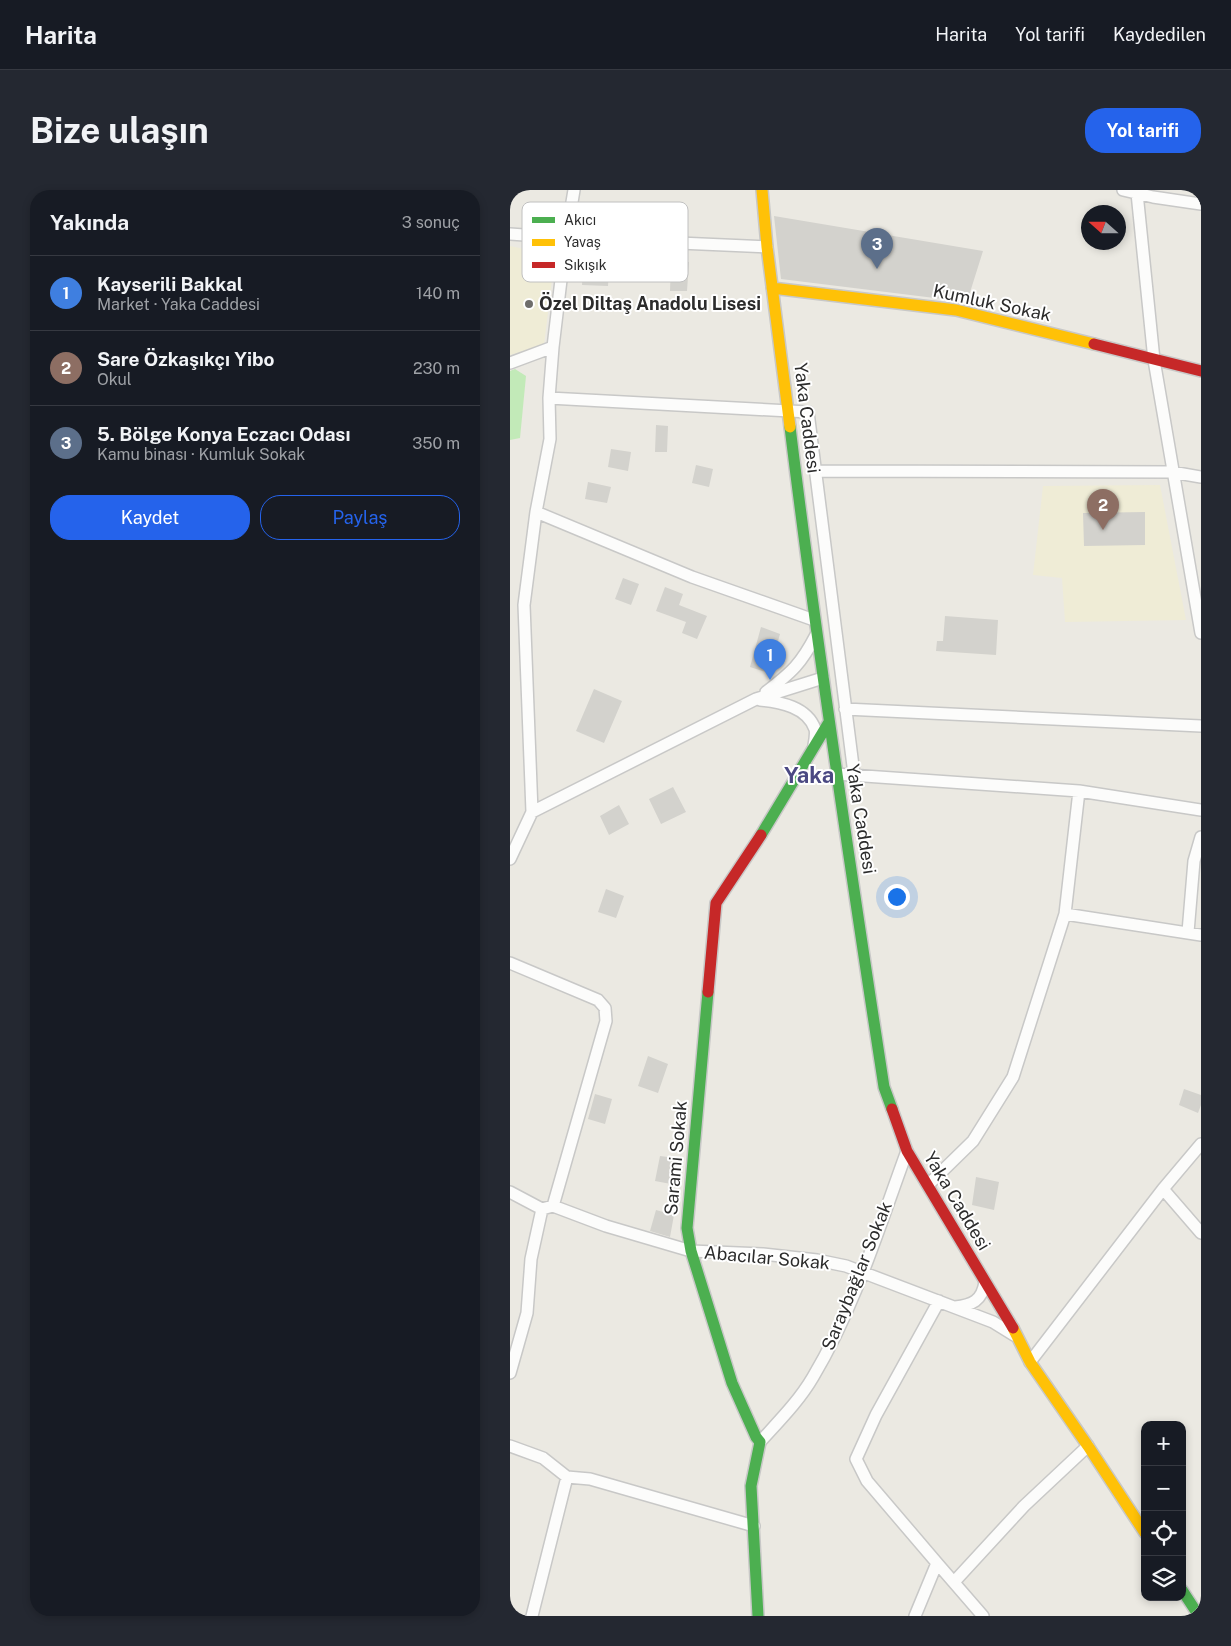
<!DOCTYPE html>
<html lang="tr">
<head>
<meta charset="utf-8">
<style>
	:root { --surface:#171b24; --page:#242831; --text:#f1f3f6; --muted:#9ea1a6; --line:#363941; --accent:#2563eb }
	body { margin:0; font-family:"Public Sans",sans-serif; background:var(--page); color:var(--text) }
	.controls { position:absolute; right:15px; bottom:15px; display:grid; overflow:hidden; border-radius:10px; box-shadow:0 2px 8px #0003 }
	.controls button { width:45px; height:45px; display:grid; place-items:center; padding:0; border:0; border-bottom:1px solid var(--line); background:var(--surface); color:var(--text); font:25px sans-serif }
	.compass { position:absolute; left:571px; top:15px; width:45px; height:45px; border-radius:50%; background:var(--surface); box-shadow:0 2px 8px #0003; rotate:291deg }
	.you { position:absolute; left:386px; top:706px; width:18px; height:18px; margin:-12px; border:4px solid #fff; border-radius:50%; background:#1a73e8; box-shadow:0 0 0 8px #1a73e833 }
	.badge { display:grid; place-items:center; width:32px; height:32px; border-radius:50%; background:var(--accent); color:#fff; font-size:16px; font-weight:700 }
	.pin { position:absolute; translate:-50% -41px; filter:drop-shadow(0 1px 2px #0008) }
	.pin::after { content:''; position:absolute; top:26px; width:18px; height:15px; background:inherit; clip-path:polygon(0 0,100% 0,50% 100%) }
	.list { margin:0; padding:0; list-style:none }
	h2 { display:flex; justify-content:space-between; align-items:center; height:65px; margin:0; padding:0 20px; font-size:21px }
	h2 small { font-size:16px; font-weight:400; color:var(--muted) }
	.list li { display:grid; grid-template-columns:32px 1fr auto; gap:15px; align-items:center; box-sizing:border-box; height:75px; padding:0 20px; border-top:1px solid var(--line) }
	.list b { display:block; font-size:19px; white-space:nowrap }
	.list p { margin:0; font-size:16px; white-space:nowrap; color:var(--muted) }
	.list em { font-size:16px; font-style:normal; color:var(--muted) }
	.actions { display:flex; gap:10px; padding:15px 20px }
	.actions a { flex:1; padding:11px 0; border:1px solid var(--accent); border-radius:20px; text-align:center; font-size:18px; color:var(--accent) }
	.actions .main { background:var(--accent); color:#fff }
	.icon { flex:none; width:28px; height:28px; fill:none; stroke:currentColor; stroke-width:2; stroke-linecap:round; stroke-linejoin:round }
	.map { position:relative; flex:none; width:691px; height:1426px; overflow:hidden; border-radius:20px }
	header { display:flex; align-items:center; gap:30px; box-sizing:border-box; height:70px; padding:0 25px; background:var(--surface); border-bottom:1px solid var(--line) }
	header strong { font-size:24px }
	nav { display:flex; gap:28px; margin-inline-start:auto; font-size:18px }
	.intro { display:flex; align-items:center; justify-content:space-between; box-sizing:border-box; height:120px; padding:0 30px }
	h1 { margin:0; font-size:35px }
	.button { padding:12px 22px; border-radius:20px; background:var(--accent); color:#fff; font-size:18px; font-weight:700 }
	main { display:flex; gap:30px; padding:0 30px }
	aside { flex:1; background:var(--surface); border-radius:20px; box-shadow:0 2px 8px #0003 }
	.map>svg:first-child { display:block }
	.education { fill:#efecd6 }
	.green { fill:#c2eab8 }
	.building { fill:#d3d2cd }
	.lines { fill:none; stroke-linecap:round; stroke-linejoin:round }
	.street-casing { stroke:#c8c8c7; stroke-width:14 }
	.fast-casing { stroke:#c8c8c7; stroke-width:14 }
	.slow-casing { stroke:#c8c8c7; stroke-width:14 }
	.jam-casing { stroke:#c8c8c7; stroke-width:14 }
	.street { stroke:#fcfcfb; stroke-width:11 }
	.fast { stroke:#4caf50; stroke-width:11 }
	.slow { stroke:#ffc107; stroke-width:11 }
	.jam { stroke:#c62828; stroke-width:11 }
	.poi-dot { fill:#6f6e6c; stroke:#fff; stroke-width:2 }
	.labels { text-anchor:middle; stroke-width:4; stroke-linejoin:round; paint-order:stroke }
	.street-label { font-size:18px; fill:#2c2c2c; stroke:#fff }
	.poi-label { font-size:18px; font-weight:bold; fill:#2c2c2c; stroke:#fff; text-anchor:start }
	.district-label { font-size:22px; font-weight:bold; fill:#4a4882; stroke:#fff }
	.key { fill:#fff; stroke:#c0c0c0; stroke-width:1 }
	.key-label { font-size:14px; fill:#2c2c2c }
</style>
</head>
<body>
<header>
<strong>Harita</strong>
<nav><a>Harita</a><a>Yol tarifi</a><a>Kaydedilen</a></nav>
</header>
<div class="intro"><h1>Bize ulaşın</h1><a class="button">Yol tarifi</a></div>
<main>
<aside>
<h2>Yakında<small>3 sonuç</small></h2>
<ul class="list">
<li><span class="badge" style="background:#3f7fe0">1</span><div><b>Kayserili Bakkal</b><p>Market · Yaka Caddesi</p></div><em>140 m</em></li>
<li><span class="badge" style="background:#8d6e63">2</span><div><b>Sare Özkaşıkçı Yibo</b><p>Okul</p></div><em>230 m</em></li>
<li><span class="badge" style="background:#5c6f8a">3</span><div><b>5. Bölge Konya Eczacı Odası</b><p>Kamu binası · Kumluk Sokak</p></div><em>350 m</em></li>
</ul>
<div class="actions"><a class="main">Kaydet</a><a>Paylaş</a></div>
</aside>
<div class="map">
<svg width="691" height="1426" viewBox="0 0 691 1426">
	<rect width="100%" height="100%" fill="#ebe9e2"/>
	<path class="education" d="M 0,56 L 39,64 L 44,73 L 34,155 L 0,165 Z
		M 650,295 L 676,430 L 555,432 L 552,388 L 523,385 L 533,296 Z"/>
	<path class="green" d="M 5,179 L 16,186 L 10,248 L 0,250 L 0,181 Z"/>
	<path class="building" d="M 264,26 L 473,61 L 457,112 L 271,89 Z
		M 161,71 L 179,72 L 177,101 L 160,101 Z
		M 73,77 L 99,77 L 98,96 L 72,95 Z
		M 146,235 L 158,236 L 157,262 L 145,262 Z
		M 101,259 L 121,262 L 118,281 L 98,277 Z
		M 186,275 L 203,279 L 199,297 L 182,293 Z
		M 78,292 L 101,297 L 97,313 L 75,309 Z
		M 635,322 L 635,355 L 574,356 L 573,323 Z
		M 113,388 L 129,394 L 121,415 L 105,409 Z
		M 155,397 L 173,404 L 169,415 L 197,426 L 187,449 L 172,443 L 176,432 L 146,421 Z
		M 435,426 L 488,430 L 486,465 L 426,461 L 427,451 L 433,451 Z
		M 251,437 L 270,444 L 259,483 L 240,477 Z
		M 84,499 L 112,511 L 94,553 L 66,541 Z
		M 163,597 L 176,622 L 151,634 L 139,609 Z
		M 109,615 L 119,634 L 99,645 L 90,626 Z
		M 96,699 L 114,706 L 106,728 L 88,722 Z
		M 138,866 L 158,874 L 148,903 L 128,896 Z
		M 674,899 L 691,905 L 691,915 L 688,923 L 669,915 Z
		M 85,904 L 102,909 L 95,934 L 78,929 Z
		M 150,966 L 166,968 L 161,994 L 145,991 Z
		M 466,987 L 489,992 L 484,1020 L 462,1015 Z
		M 146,1020 L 164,1025 L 160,1047 L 140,1041 Z"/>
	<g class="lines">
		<g class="street-casing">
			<path id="street" d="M 613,0 L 643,7 L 691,14
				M 627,3 L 644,170 L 691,443
				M 0,44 L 56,48 L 64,0
				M 43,157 L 56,48 L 257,57
				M 0,173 L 43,157 L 39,208 L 40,249 L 26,322 L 14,415 L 22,622
				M 39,208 L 298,222 L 344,584
				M 305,281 L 662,282 L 691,287
				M 26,322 L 182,387 L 304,430
				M 256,502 C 282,482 291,474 306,445
				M 250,510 C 271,512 297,517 305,539 C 306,543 305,550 304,555
				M 335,519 L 691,536
				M 326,584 L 569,601 L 691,620
				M 0,669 L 22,622 L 246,509 L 313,488
				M 555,724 L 569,601
				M 678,742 L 684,671 L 691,647
				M 0,773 L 88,810 L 95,818 L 96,831 L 43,1016
				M 418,995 L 463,951 L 503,887 L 555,724 L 691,745
				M 653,999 L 691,954
				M 0,1002 L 32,1019 L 43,1016 L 96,1036 L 181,1061 L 253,1064 L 307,1070 L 336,1076 L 483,1132 L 504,1145
				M 445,1117 C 462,1115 472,1111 475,1092
				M 520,1172 L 653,999 L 691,1043
				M 0,1183 L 17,1123 L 21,1069 L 32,1019
				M 250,1252 C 269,1231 289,1211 303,1187 C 345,1117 369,1037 397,961
				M 0,1256 L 33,1268 L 57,1287
				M 427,1373 L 357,1291 L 346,1269 L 366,1225 L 429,1111
				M 444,1392 L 514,1316 L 578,1256
				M 22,1426 L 57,1287 L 80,1289 L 244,1336
				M 405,1426 L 427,1373 L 473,1426"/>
		</g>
		<g class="fast-casing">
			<path id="fast" d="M 280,237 C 307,458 340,677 374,897 L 382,919
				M 251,645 L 319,532
				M 198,802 L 177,1038 L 181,1061 L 222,1193 L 246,1247 L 250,1252 L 241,1296 L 248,1426
				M 672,1400 L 689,1426"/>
		</g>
		<g class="slow-casing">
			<path id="slow" d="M 252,0 L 257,57 L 280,237
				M 262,98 L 446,120 L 584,154
				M 503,1138 L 520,1172 L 578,1256 L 635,1343"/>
		</g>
		<g class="jam-casing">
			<path id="jam" d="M 584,154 L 691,181
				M 198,802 L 206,713 L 251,645
				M 382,919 L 397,961 L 503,1138"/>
		</g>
		<use href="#street" class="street"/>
		<use href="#fast" class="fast"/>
		<use href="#slow" class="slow"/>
		<use href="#jam" class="jam"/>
	</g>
	<circle class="poi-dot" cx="19" cy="114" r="5"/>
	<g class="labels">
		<g class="street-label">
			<text transform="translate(482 113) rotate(12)" y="6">Kumluk Sokak</text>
			<text transform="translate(297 228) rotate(83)" y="6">Yaka Caddesi</text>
			<text transform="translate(351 629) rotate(81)" y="6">Yaka Caddesi</text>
			<text transform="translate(166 968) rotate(-85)" y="6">Sarami Sokak</text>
			<text transform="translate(447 1011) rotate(59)" y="6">Yaka Caddesi</text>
			<text transform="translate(257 1068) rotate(5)" y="6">Abacılar Sokak</text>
			<text transform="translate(347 1086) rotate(-68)" y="6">Saraybağlar Sokak</text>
		</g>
		<g class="poi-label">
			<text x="29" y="120">Özel Diltaş Anadolu Lisesi</text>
		</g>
		<g class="district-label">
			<text x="299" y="593">Yaka</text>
		</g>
	</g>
	<rect x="12" y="12" width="166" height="80" rx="8" class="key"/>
	<rect x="22" y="27" width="23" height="6" fill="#4caf50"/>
	<rect x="22" y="49" width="23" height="7" fill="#ffc107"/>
	<rect x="22" y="72" width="23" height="6" fill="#c62828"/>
	<g class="key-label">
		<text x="54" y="35">Akıcı</text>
		<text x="54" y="57">Yavaş</text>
		<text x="54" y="80">Sıkışık</text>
	</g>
</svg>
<div class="controls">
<button>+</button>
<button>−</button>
<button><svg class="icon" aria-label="locate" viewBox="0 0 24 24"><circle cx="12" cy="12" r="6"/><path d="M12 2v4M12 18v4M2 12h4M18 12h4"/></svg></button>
<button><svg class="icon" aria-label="layers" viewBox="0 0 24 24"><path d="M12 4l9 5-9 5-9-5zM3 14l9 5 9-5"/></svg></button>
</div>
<svg class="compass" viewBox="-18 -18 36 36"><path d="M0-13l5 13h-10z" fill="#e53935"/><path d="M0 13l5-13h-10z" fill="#9ea1a6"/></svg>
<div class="you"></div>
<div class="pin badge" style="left:260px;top:490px;background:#3f7fe0">1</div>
<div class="pin badge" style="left:593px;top:340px;background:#8d6e63">2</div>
<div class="pin badge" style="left:367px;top:79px;background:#5c6f8a">3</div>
</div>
</main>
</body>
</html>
